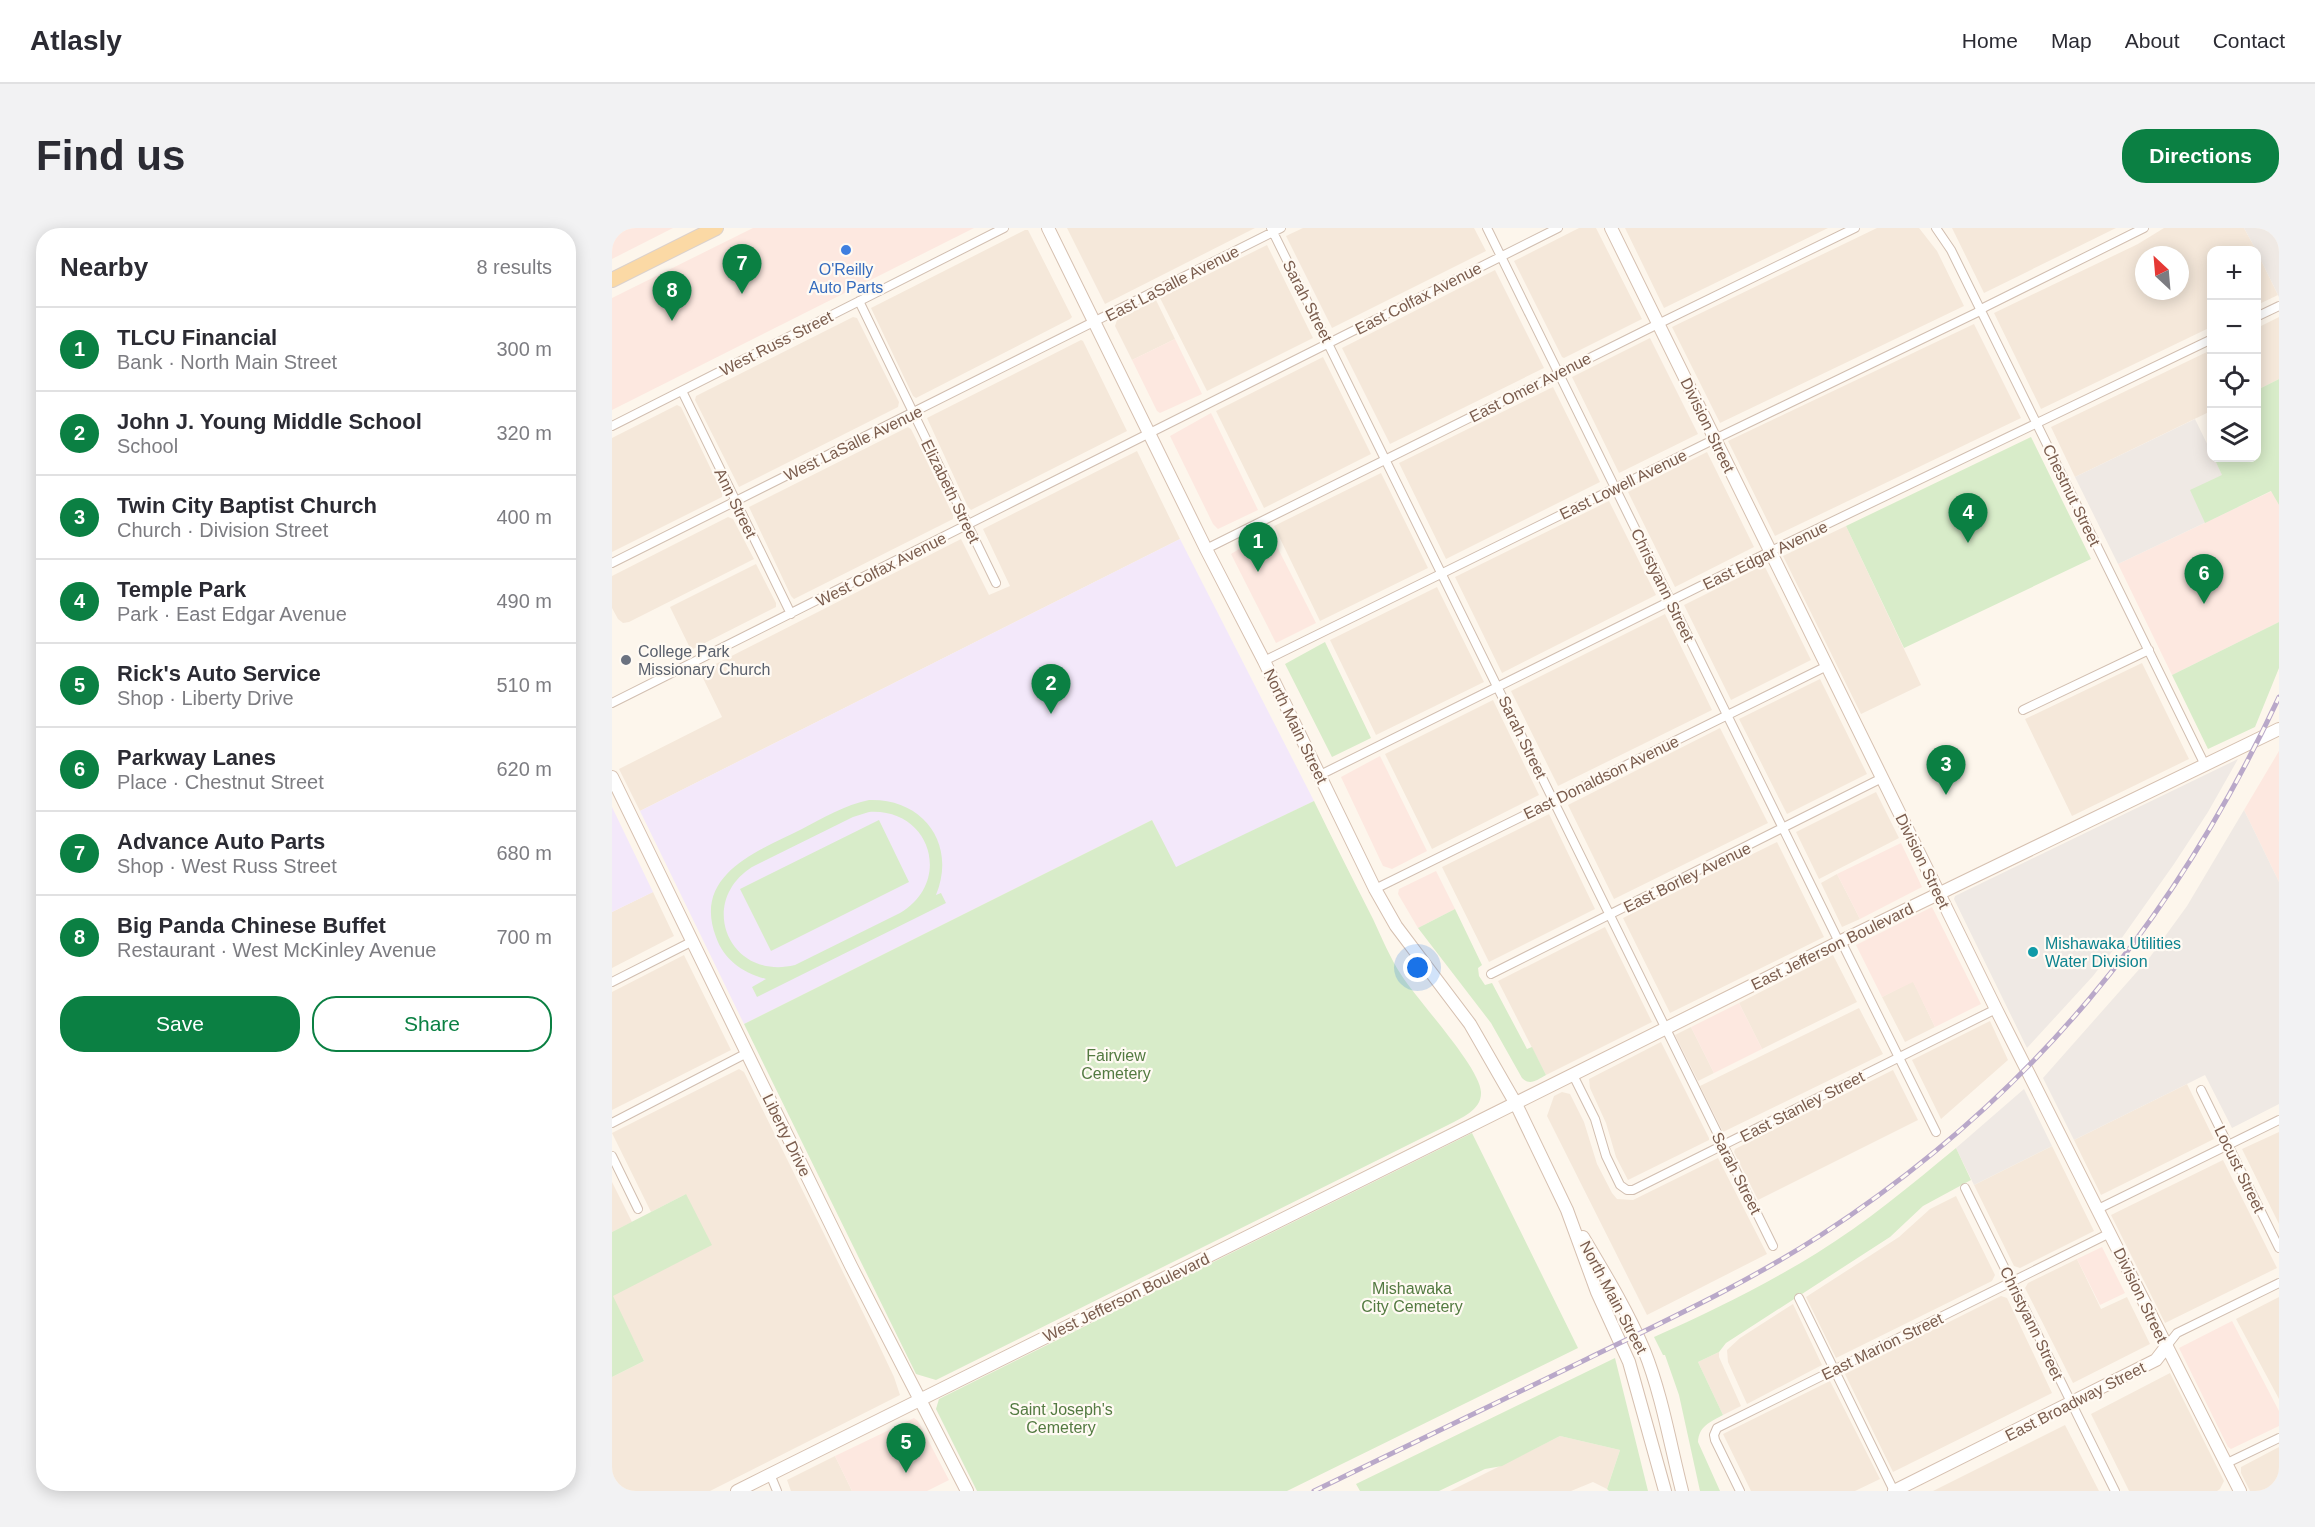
<!DOCTYPE html>
<html lang="en">
<head>
<meta charset="utf-8">
<style>
	:root { --surface:#fff; --page:#f2f2f3; --text:#2b2b33; --muted:#7c7c81; --line:#e1e1e2; --accent:#0b8043 }
	body { margin:0; font-family:Helvetica,sans-serif; background:var(--page); color:var(--text) }
	.controls { position:absolute; right:18px; top:18px; display:grid; overflow:hidden; border-radius:12px; box-shadow:0 3px 15px #0003 }
	.controls button { width:54px; height:54px; display:grid; place-items:center; padding:0; border:0; border-bottom:2px solid var(--line); background:var(--surface); color:var(--text); font:30px sans-serif }
	.compass { position:absolute; left:1523px; top:18px; width:54px; height:54px; border-radius:50%; background:var(--surface); box-shadow:0 3px 15px #0003; rotate:334deg }
	.you { position:absolute; left:806px; top:740px; width:21px; height:21px; margin:-15px; border:4px solid #fff; border-radius:50%; background:#1a73e8; box-shadow:0 0 0 9px #1a73e833 }
	.badge { display:grid; place-items:center; width:39px; height:39px; border-radius:50%; background:var(--accent); color:#fff; font-size:20px; font-weight:700 }
	.pin { position:absolute; translate:-50% -50px; filter:drop-shadow(0 2px 3px #0008) }
	.pin::after { content:''; position:absolute; top:32px; width:21px; height:18px; background:inherit; clip-path:polygon(0 0,100% 0,50% 100%) }
	.list { margin:0; padding:0; list-style:none }
	h2 { display:flex; justify-content:space-between; align-items:center; height:78px; margin:0; padding:0 24px; font-size:26px }
	h2 small { font-size:20px; font-weight:400; color:var(--muted) }
	.list li { display:grid; grid-template-columns:39px 1fr auto; gap:18px; align-items:center; box-sizing:border-box; height:84px; padding:0 24px; border-top:2px solid var(--line) }
	.list b { display:block; font-size:22px; white-space:nowrap }
	.list p { margin:0; font-size:20px; white-space:nowrap; color:var(--muted) }
	.list em { font-size:20px; font-style:normal; color:var(--muted) }
	.actions { display:flex; gap:12px; padding:18px 24px }
	.actions a { flex:1; padding:14px 0; border:2px solid var(--accent); border-radius:24px; text-align:center; font-size:21px; color:var(--accent) }
	.actions .main { background:var(--accent); color:#fff }
	.icon { flex:none; width:33px; height:33px; fill:none; stroke:currentColor; stroke-width:2; stroke-linecap:round; stroke-linejoin:round }
	.map { position:relative; flex:none; width:1667px; height:1263px; overflow:hidden; border-radius:24px }
	header { display:flex; align-items:center; gap:36px; box-sizing:border-box; height:84px; padding:0 30px; background:var(--surface); border-bottom:2px solid var(--line) }
	header strong { font-size:28px }
	nav { display:flex; gap:33px; margin-inline-start:auto; font-size:21px }
	.intro { display:flex; align-items:center; justify-content:space-between; box-sizing:border-box; height:144px; padding:0 36px }
	h1 { margin:0; font-size:42px }
	.button { padding:15px 27px; border-radius:24px; background:var(--accent); color:#fff; font-size:21px; font-weight:700 }
	main { display:flex; gap:36px; padding:0 36px }
	aside { flex:1; background:var(--surface); border-radius:24px; box-shadow:0 3px 15px #0003 }
	.map>svg:first-child { display:block }
	.residential { fill:#f5e8da; fill-rule:evenodd }
	.commercial { fill:#fde8e0 }
	.industrial { fill:#efe9e4 }
	.education { fill:#f3e8fa }
	.green { fill:#d8ecc9; fill-rule:evenodd }
	.lines { fill:none; stroke-linecap:round; stroke-linejoin:round }
	.street-casing { stroke:#d1beb0; stroke-width:10 }
	.secondary-casing { stroke:#d6c0b0; stroke-width:14 }
	.primary-casing { stroke:#dad1cd; stroke-width:16 }
	.street { stroke:#fff; stroke-width:8 }
	.secondary { stroke:#fff; stroke-width:12 }
	.primary { stroke:#fbd9a5; stroke-width:14 }
	.rail-casing { stroke:#b9a8c9; stroke-width:5 }
	.rail { stroke:#fffaf3; stroke-width:3; stroke-dasharray:9; stroke-linecap:butt }
	.shop-dot { fill:#3f7fe0; stroke:#fffaf3; stroke-width:2 }
	.worship-dot { fill:#6b7280; stroke:#fffaf3; stroke-width:2 }
	.culture-dot { fill:#0f9aa8; stroke:#fffaf3; stroke-width:2 }
	.labels { text-anchor:middle; stroke-width:4.5; stroke-linejoin:round; paint-order:stroke }
	.shop-label { font-size:16px; fill:#366cbe; stroke:#fffaf3 }
	.street-label { font-size:16px; fill:#7a5c4d; stroke:#fffaf3 }
	.worship-label { font-size:16px; fill:#5b616d; stroke:#fffaf3; text-anchor:start }
	.culture-label { font-size:16px; fill:#0d838f; stroke:#fffaf3; text-anchor:start }
	.park-label { font-size:16px; fill:#537a41; stroke:#fffaf3 }
</style>
</head>
<body>
<header>
<strong>Atlasly</strong>
<nav><a>Home</a><a>Map</a><a>About</a><a>Contact</a></nav>
</header>
<div class="intro"><h1>Find us</h1><a class="button">Directions</a></div>
<main>
<aside>
<h2>Nearby<small>8 results</small></h2>
<ul class="list">
<li><span class="badge">1</span><div><b>TLCU Financial</b><p>Bank · North Main Street</p></div><em>300 m</em></li>
<li><span class="badge">2</span><div><b>John J. Young Middle School</b><p>School</p></div><em>320 m</em></li>
<li><span class="badge">3</span><div><b>Twin City Baptist Church</b><p>Church · Division Street</p></div><em>400 m</em></li>
<li><span class="badge">4</span><div><b>Temple Park</b><p>Park · East Edgar Avenue</p></div><em>490 m</em></li>
<li><span class="badge">5</span><div><b>Rick's Auto Service</b><p>Shop · Liberty Drive</p></div><em>510 m</em></li>
<li><span class="badge">6</span><div><b>Parkway Lanes</b><p>Place · Chestnut Street</p></div><em>620 m</em></li>
<li><span class="badge">7</span><div><b>Advance Auto Parts</b><p>Shop · West Russ Street</p></div><em>680 m</em></li>
<li><span class="badge">8</span><div><b>Big Panda Chinese Buffet</b><p>Restaurant · West McKinley Avenue</p></div><em>700 m</em></li>
</ul>
<div class="actions"><a class="main">Save</a><a>Share</a></div>
</aside>
<div class="map">
<svg width="1667" height="1263" viewBox="0 0 1667 1263">
	<rect width="100%" height="100%" fill="#fdf6ec"/>
	<path class="residential" d="M 455,0 L 643,0 L 493,76 Z
		M 691,0 L 862,0 L 874,23 L 720,100 L 674,8 Z
		M 967,0 L 984,0 L 1030,91 L 952,130 L 950,129 L 902,33 Z
		M 1013,0 L 1216,0 L 1052,80 Z
		M 1265,0 L 1307,0 L 1325,23 L 1352,78 L 1108,195 L 1060,99 Z
		M 1340,0 L 1504,0 L 1372,65 Z
		M 1552,0 L 1632,0 L 1644,22 L 1600,22 L 1599,99 L 1429,181 L 1382,85 L 1526,16 ZM 1532,27 L 1568,27 L 1568,63 L 1532,63 Z
		M 413,2 L 416,2 L 460,89 L 458,91 L 304,170 L 301,168 L 259,80 Z
		M 655,17 L 701,110 L 595,163 L 548,70 Z
		M 1645,24 L 1666,67 L 1645,77 L 1644,77 Z
		M 883,42 L 932,140 L 778,216 L 730,120 Z
		M 544,72 L 563,111 L 520,132 L 503,98 L 505,92 Z
		M 241,89 L 245,90 L 287,174 L 286,179 L 127,259 L 83,172 L 84,168 Z
		M 1667,89 L 1667,151 L 1645,162 L 1645,100 Z
		M 1362,96 L 1409,190 L 1163,308 L 1116,213 Z
		M 1038,110 L 1086,206 L 1007,245 L 960,149 Z
		M 469,112 L 471,113 L 515,203 L 359,282 L 356,279 L 315,190 Z
		M 1599,122 L 1599,183 L 1463,249 L 1439,199 Z
		M 711,129 L 759,226 L 652,280 L 604,183 Z
		M 941,159 L 988,254 L 834,331 L 787,235 Z
		M 65,177 L 69,179 L 110,264 L 110,269 L 0,324 L 0,210 Z
		M 296,199 L 299,201 L 341,287 L 341,291 L 182,371 L 179,368 L 137,279 Z
		M 525,223 L 568,311 L 28,583 L 7,541 L 110,489 L 88,444 L 349,311 L 377,367 L 398,358 L 371,301 Z
		M 1095,224 L 1142,319 L 1063,359 L 1016,264 Z
		M 769,245 L 816,340 L 708,393 L 662,298 Z
		M 997,273 L 1044,367 L 890,445 L 843,349 Z
		M 116,289 L 121,291 L 142,331 L 17,394 L 11,395 L 6,391 L 0,380 L 0,348 Z
		M 1234,298 L 1309,457 L 1249,486 L 1171,328 Z
		M 144,336 L 164,375 L 164,379 L 79,422 L 58,379 Z
		M 1152,337 L 1199,432 L 1119,472 L 1072,377 Z
		M 825,359 L 872,454 L 764,507 L 718,412 Z
		M 1053,386 L 1100,482 L 946,558 L 899,463 Z
		M 1530,435 L 1577,531 L 1460,588 L 1413,491 Z
		M 1208,451 L 1255,546 L 1175,586 L 1127,491 Z
		M 881,472 L 927,567 L 820,621 L 773,526 Z
		M 1108,500 L 1156,595 L 1002,671 L 956,577 Z
		M 1264,564 L 1287,610 L 1207,651 L 1184,604 Z
		M 937,586 L 983,681 L 877,734 L 830,639 Z
		M 1165,614 L 1212,709 L 1058,785 L 1011,690 Z
		M 1225,646 L 1248,691 L 1230,699 L 1209,655 Z
		M 41,664 L 62,708 L 0,740 L 0,684 Z
		M 993,699 L 1040,794 L 934,847 L 886,753 Z
		M 72,727 L 119,822 L 0,882 L 0,764 Z
		M 1221,727 L 1245,774 L 1150,821 L 1127,775 Z
		M 1301,753 L 1323,799 L 1293,814 L 1270,769 Z
		M 1247,780 L 1271,826 L 1111,904 L 1088,858 Z
		M 1378,793 L 1396,832 L 1329,891 L 1300,832 Z
		M 1079,799 L 1102,845 L 1086,853 L 1063,807 Z
		M 1049,814 L 1097,910 L 1097,912 L 1016,952 L 1004,929 L 994,895 L 978,860 L 977,851 Z
		M 127,841 L 132,844 L 264,1111 L 282,1149 L 288,1167 L 98,1263 L 0,1263 L 0,1149 L 32,1133 L 0,1068 L 74,966 L 39,984 L 0,905 Z
		M 1281,842 L 1306,892 L 1146,972 L 1122,924 L 1123,921 Z
		M 1575,856 L 1602,911 L 1489,967 L 1462,912 Z
		M 950,864 L 958,866 L 972,894 L 985,936 L 1000,965 L 1005,971 L 1021,972 L 1106,930 L 1155,1026 L 1035,1087 L 935,888 L 942,868 Z
		M 1667,904 L 1667,996 L 1630,921 Z
		M 1440,918 L 1482,1003 L 1408,1040 L 1402,1038 L 1362,957 Z
		M 1611,932 L 1665,1040 L 1553,1095 L 1499,987 Z
		M 0,954 L 20,994 L 0,1004 Z
		M 1344,968 L 1383,1047 L 1380,1053 L 1224,1130 L 1194,1069 L 1287,1009 L 1318,981 Z
		M 1465,1031 L 1489,1081 L 1515,1069 L 1538,1116 L 1461,1155 L 1413,1060 L 1416,1055 Z
		M 1389,1068 L 1395,1070 L 1440,1165 L 1281,1244 L 1233,1146 Z
		M 1667,1069 L 1667,1171 L 1624,1091 Z
		M 1181,1076 L 1210,1137 L 1135,1176 L 1116,1134 L 1115,1122 L 1128,1110 Z
		M 1107,1124 L 1107,1129 L 1129,1178 L 1111,1187 L 1086,1134 Z
		M 1558,1145 L 1612,1253 L 1608,1261 L 1605,1263 L 1517,1263 L 1479,1186 Z
		M 1218,1153 L 1268,1251 L 1243,1263 L 1139,1263 L 1111,1206 Z
		M 1453,1197 L 1487,1263 L 1321,1263 Z
		M 948,1208 L 1008,1222 L 995,1261 L 981,1254 L 959,1263 L 838,1263 Z
		M 1667,1219 L 1667,1263 L 1638,1263 L 1629,1245 L 1629,1239 Z
		M 223,1228 L 240,1263 L 179,1263 L 175,1252 Z"/>
	<path class="commercial" d="M 0,0 L 61,0 L 0,31 Z
		M 141,0 L 362,0 L 0,182 L 0,70 Z
		M 563,111 L 590,166 L 548,185 L 545,183 L 520,132 Z
		M 599,185 L 646,282 L 606,301 L 601,296 L 558,208 Z
		M 1660,263 L 1667,277 L 1667,394 L 1560,447 L 1506,336 Z
		M 657,303 L 704,395 L 664,415 L 619,326 Z
		M 1667,523 L 1667,654 L 1632,582 Z
		M 768,528 L 815,623 L 780,641 L 771,638 L 729,549 Z
		M 1289,615 L 1310,659 L 1248,691 L 1225,646 Z
		M 824,643 L 843,681 L 806,700 L 786,666 L 787,661 Z
		M 1320,679 L 1369,776 L 1323,799 L 1301,754 L 1270,769 L 1244,717 Z
		M 1127,775 L 1150,821 L 1102,845 L 1079,799 Z
		M 1490,1019 L 1513,1065 L 1488,1077 L 1465,1031 Z
		M 1620,1093 L 1667,1183 L 1667,1198 L 1619,1221 L 1616,1219 L 1567,1120 Z
		M 302,1190 L 306,1193 L 337,1252 L 315,1263 L 240,1263 L 223,1228 Z"/>
	<path class="industrial" d="M 1632,0 L 1667,0 L 1667,69 L 1644,22 Z
		M 1583,191 L 1599,224 L 1600,230 L 1602,230 L 1626,279 L 1506,336 L 1463,249 Z
		M 1626,531 L 1596,584 L 1562,636 L 1502,721 L 1481,748 L 1415,820 L 1342,671 L 1343,668 Z
		M 1632,582 L 1667,654 L 1667,876 L 1620,900 L 1593,847 L 1462,912 L 1431,850 L 1538,729 L 1575,678 Z
		M 1412,861 L 1440,918 L 1362,957 L 1344,920 Z"/>
	<path class="education" d="M 568,311 L 702,573 L 563,640 L 540,592 L 132,796 L 28,583 Z
		M 0,579 L 41,664 L 0,684 Z"/>
	<path class="green" d="M 1667,151 L 1667,277 L 1659,263 L 1593,295 L 1578,262 L 1610,247 L 1602,230 L 1644,230 L 1645,162 Z
		M 1419,209 L 1479,331 L 1292,420 L 1234,298 Z
		M 1667,394 L 1667,440 L 1643,499 L 1596,521 L 1560,447 Z
		M 713,414 L 759,510 L 720,529 L 673,436 Z
		M 257,572 C 311,570 345,616 324,667 L 329,665 L 334,675 L 145,769 L 140,759 L 154,751 C 131,745 112,732 104,709 C 80,646 146,623 190,601 C 211,590 233,577 257,572 ZM 257,584 C 319,580 341,654 288,685 L 183,737 C 118,753 84,675 140,639 L 241,589 Z
		M 702,573 C 721,612 741,652 761,691 C 770,710 778,730 790,748 C 805,772 868,839 869,864 C 870,882 849,890 836,897 L 324,1152 L 304,1146 L 132,796 L 540,592 L 564,639 Z
		M 267,592 L 297,654 L 159,723 L 128,661 Z
		M 843,681 L 870,737 L 866,740 L 867,748 L 873,757 L 880,755 L 915,821 L 920,819 L 934,847 C 925,852 918,858 910,850 L 879,795 L 806,700 Z
		M 860,905 L 966,1120 L 675,1263 L 365,1263 L 324,1181 L 327,1171 Z
		M 1344,920 L 1359,952 L 1311,978 L 1278,1009 L 1114,1115 L 1107,1124 L 1086,1134 L 1111,1187 C 1098,1194 1087,1198 1086,1214 L 1108,1263 L 1088,1263 L 1067,1167 L 1053,1127 L 1051,1127 L 1042,1109 C 1098,1084 1153,1057 1205,1025 C 1255,994 1299,957 1344,920 Z
		M 74,966 L 100,1017 L 1,1068 L 32,1133 L 0,1149 L 0,1004 Z
		M 1003,1130 L 1036,1263 L 997,1263 L 995,1261 L 1008,1222 L 948,1208 L 890,1238 L 873,1241 L 827,1263 L 748,1263 L 744,1256 Z"/>
	<g class="lines">
		<g class="street-casing">
			<path id="street" d="M 659,0 L 1161,1018
				M 875,0 L 1227,714
				M 1324,0 L 1339,22 L 1593,537
				M 247,73 L 384,355
				M 1644,89 L 1667,78
				M 70,163 L 179,386
				M 0,198 L 392,0
				M 594,321 L 1046,96 L 1243,0
				M 0,335 L 669,0
				M 652,433 L 1103,211 L 1364,85 L 1373,79 L 1532,0
				M 0,475 L 946,0
				M 1411,482 L 1537,422
				M 708,547 L 1159,323 L 1600,111
				M 763,661 L 1215,438
				M 1229,713 L 1324,904
				M 879,746 L 1270,550
				M 0,754 L 81,713
				M 961,847 L 983,891 L 994,928 L 1008,957 L 1015,962 L 1021,962 L 1384,781
				M 1589,862 L 1667,1020
				M 0,895 L 135,825
				M 0,928 L 26,981
				M 1353,960 L 1503,1263
				M 1486,981 L 1667,892
				M 1187,1070 L 1282,1263
				M 1554,1119 L 1565,1105 L 1667,1055
				M 1613,1236 L 1667,1210
				M 158,1246 L 165,1263
				M 1128,1263 L 1103,1212 L 1102,1207 L 1105,1200 L 1498,1005"/>
		</g>
		<g class="secondary-casing">
			<path id="secondary" d="M 436,0 L 594,321 L 652,433 L 763,661 L 784,698 L 858,796 L 904,876 L 955,982 L 985,1064 L 1017,1134 L 1053,1263
				M 999,0 L 1384,781 L 1628,1263
				M 0,549 L 239,1038 L 355,1263
				M 971,1009 C 993,1046 1015,1082 1032,1122 C 1050,1167 1058,1216 1070,1263
				M 125,1263 L 1227,714 L 1667,501
				M 1282,1263 L 1544,1132 L 1554,1119"/>
		</g>
		<g class="primary-casing">
			<path id="primary" d="M 0,52 L 104,0"/>
		</g>
		<use href="#street" class="street"/>
		<use href="#secondary" class="secondary"/>
		<use href="#primary" class="primary"/>
		<g class="rail-casing">
			<path id="rail" d="M 702,1263 C 793,1219 884,1175 975,1131 C 1055,1092 1135,1055 1209,1007 C 1418,871 1562,694 1667,469"/>
		</g>
		<use href="#rail" class="rail"/>
	</g>
	<circle class="shop-dot" cx="234" cy="22" r="6"/>
	<circle class="worship-dot" cx="14" cy="432" r="6"/>
	<circle class="culture-dot" cx="1421" cy="724" r="6"/>
	<g class="labels">
		<g class="shop-label">
			<text x="234" y="47">O'Reilly<tspan x="234" dy="18">Auto Parts</tspan></text>
		</g>
		<g class="street-label">
			<text transform="translate(560 55) rotate(-27)" y="6">East LaSalle Avenue</text>
			<text transform="translate(806 70) rotate(-27)" y="6">East Colfax Avenue</text>
			<text transform="translate(696 73) rotate(63)" y="6">Sarah Street</text>
			<text transform="translate(164 115) rotate(-27)" y="6">West Russ Street</text>
			<text transform="translate(918 159) rotate(-27)" y="6">East Omer Avenue</text>
			<text transform="translate(1096 197) rotate(64)" y="6">Division Street</text>
			<text transform="translate(241 215) rotate(-26)" y="6">West LaSalle Avenue</text>
			<text transform="translate(1011 256) rotate(-26)" y="6">East Lowell Avenue</text>
			<text transform="translate(339 263) rotate(64)" y="6">Elizabeth Street</text>
			<text transform="translate(1460 267) rotate(64)" y="6">Chestnut Street</text>
			<text transform="translate(124 275) rotate(64)" y="6">Ann Street</text>
			<text transform="translate(1153 327) rotate(-26)" y="6">East Edgar Avenue</text>
			<text transform="translate(269 341) rotate(-27)" y="6">West Colfax Avenue</text>
			<text transform="translate(1051 357) rotate(64)" y="6">Christyann Street</text>
			<text transform="translate(684 498) rotate(64)" y="6">North Main Street</text>
			<text transform="translate(911 509) rotate(64)" y="6">Sarah Street</text>
			<text transform="translate(989 549) rotate(-26)" y="6">East Donaldson Avenue</text>
			<text transform="translate(1311 633) rotate(64)" y="6">Division Street</text>
			<text transform="translate(1075 649) rotate(-26)" y="6">East Borley Avenue</text>
			<text transform="translate(1220 718) rotate(-26)" y="6">East Jefferson Boulevard</text>
			<text transform="translate(1190 878) rotate(-27)" y="6">East Stanley Street</text>
			<text transform="translate(175 907) rotate(64)" y="6">Liberty Drive</text>
			<text transform="translate(1628 941) rotate(64)" y="6">Locust Street</text>
			<text transform="translate(1125 945) rotate(63)" y="6">Sarah Street</text>
			<text transform="translate(1529 1067) rotate(64)" y="6">Division Street</text>
			<text transform="translate(514 1069) rotate(-26)" y="6">West Jefferson Boulevard</text>
			<text transform="translate(1002 1069) rotate(62)" y="6">North Main Street</text>
			<text transform="translate(1420 1095) rotate(64)" y="6">Christyann Street</text>
			<text transform="translate(1270 1118) rotate(-26)" y="6">East Marion Street</text>
			<text transform="translate(1463 1173) rotate(-27)" y="6">East Broadway Street</text>
		</g>
		<g class="worship-label">
			<text x="26" y="429">College Park<tspan x="26" dy="18">Missionary Church</tspan></text>
		</g>
		<g class="culture-label">
			<text x="1433" y="721">Mishawaka Utilities<tspan x="1433" dy="18">Water Division</tspan></text>
		</g>
		<g class="park-label">
			<text x="504" y="833">Fairview<tspan x="504" dy="18">Cemetery</tspan></text>
			<text x="800" y="1066">Mishawaka<tspan x="800" dy="18">City Cemetery</tspan></text>
			<text x="449" y="1187">Saint Joseph's<tspan x="449" dy="18">Cemetery</tspan></text>
		</g>
	</g>
</svg>
<div class="controls">
<button>+</button>
<button>−</button>
<button><svg class="icon" aria-label="locate" viewBox="0 0 24 24"><circle cx="12" cy="12" r="6"/><path d="M12 2v4M12 18v4M2 12h4M18 12h4"/></svg></button>
<button><svg class="icon" aria-label="layers" viewBox="0 0 24 24"><path d="M12 4l9 5-9 5-9-5zM3 14l9 5 9-5"/></svg></button>
</div>
<svg class="compass" viewBox="-18 -18 36 36"><path d="M0-13l5 13h-10z" fill="#e53935"/><path d="M0 13l5-13h-10z" fill="#7c7c81"/></svg>
<div class="you"></div>
<div class="pin badge" style="left:646px;top:344px">1</div>
<div class="pin badge" style="left:439px;top:486px">2</div>
<div class="pin badge" style="left:1334px;top:567px">3</div>
<div class="pin badge" style="left:1356px;top:315px">4</div>
<div class="pin badge" style="left:294px;top:1245px">5</div>
<div class="pin badge" style="left:1592px;top:376px">6</div>
<div class="pin badge" style="left:130px;top:66px">7</div>
<div class="pin badge" style="left:60px;top:93px">8</div>
</div>
</main>
</body>
</html>
